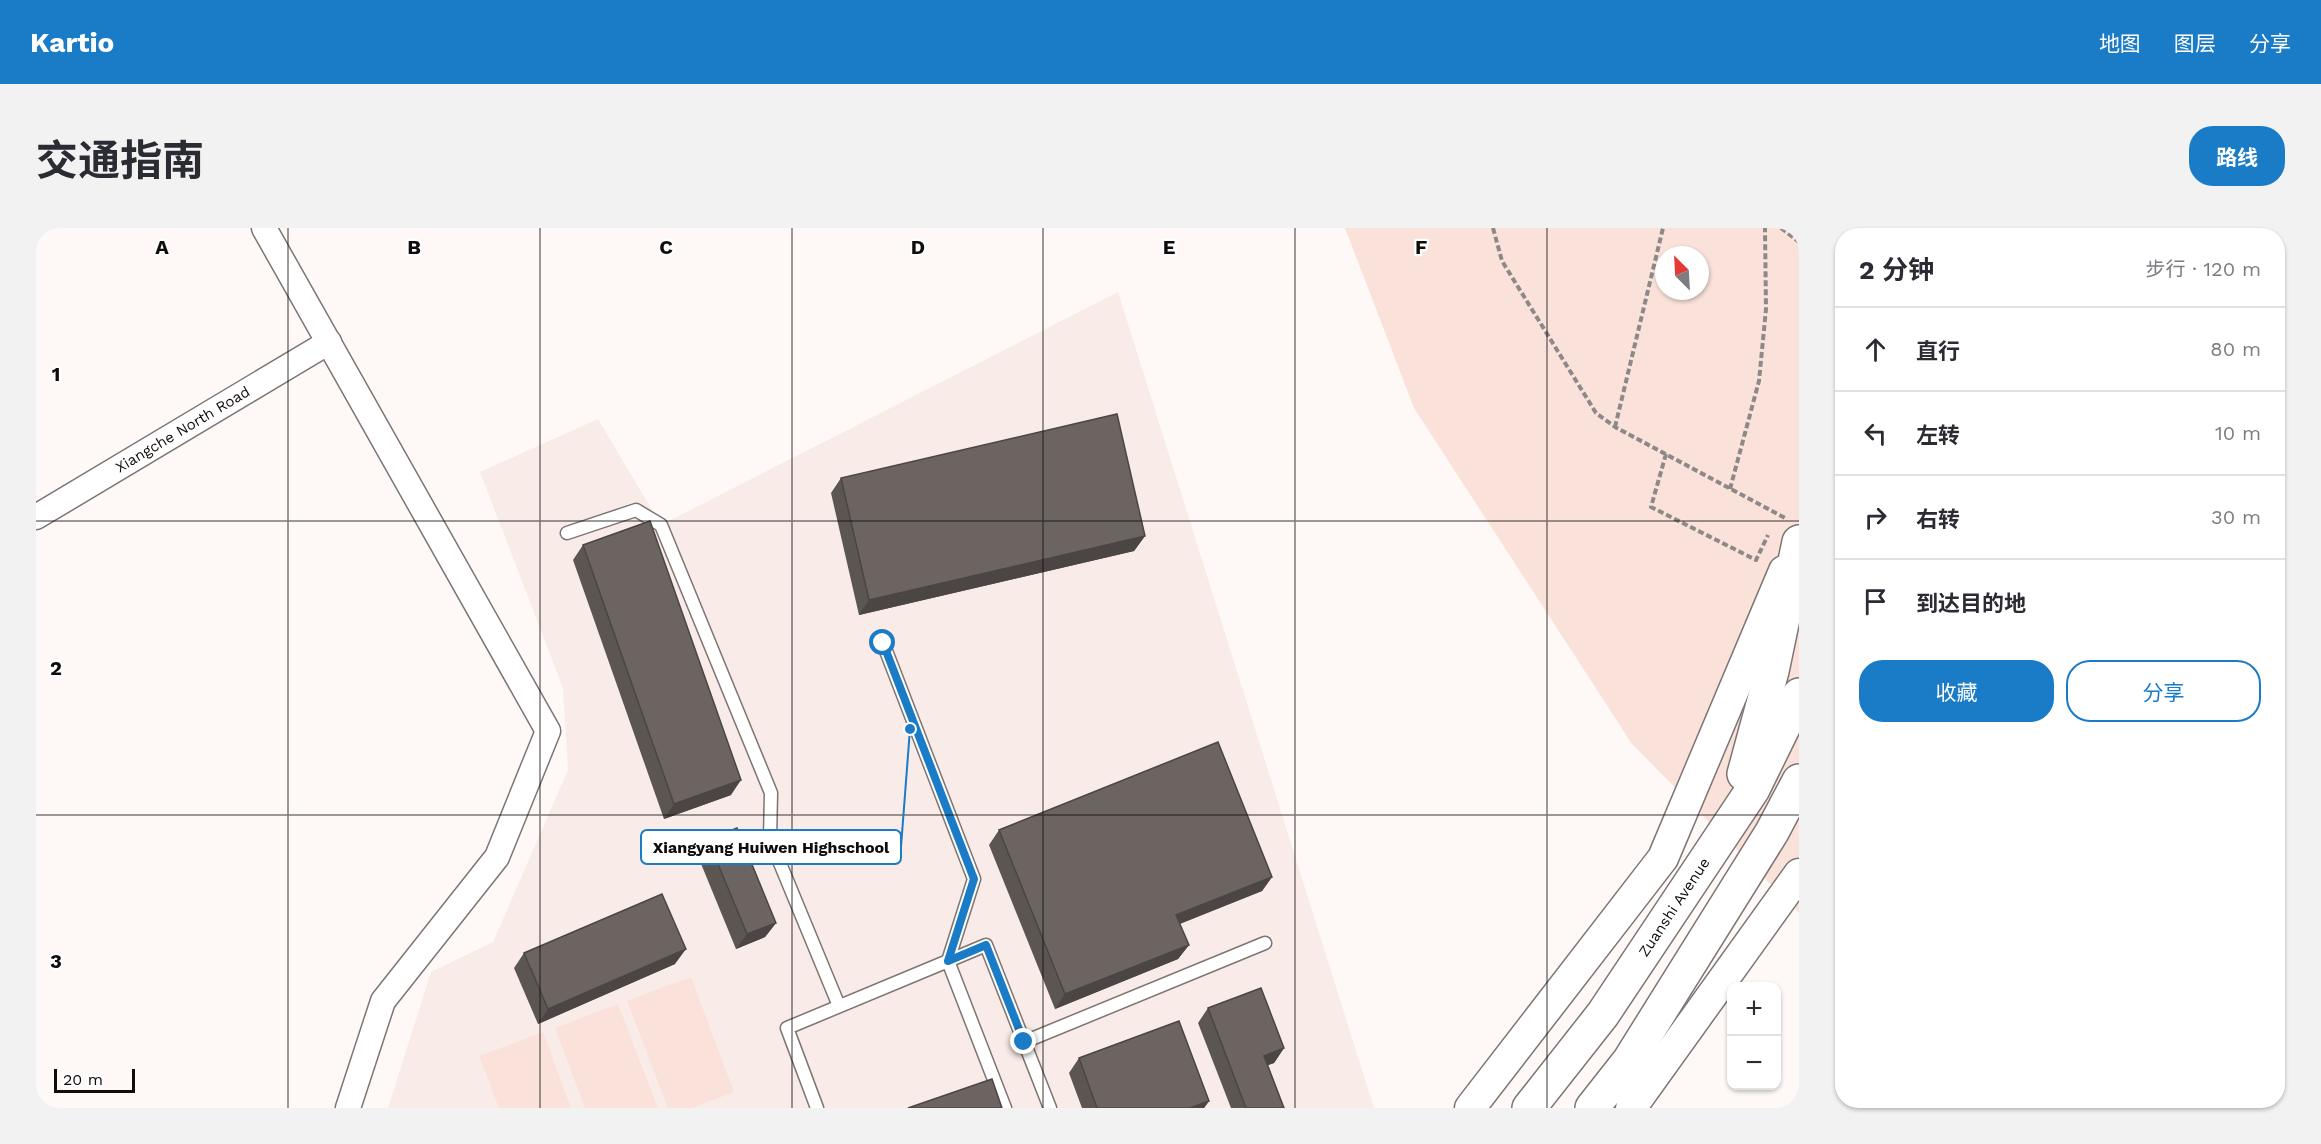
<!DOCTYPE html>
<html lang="zh">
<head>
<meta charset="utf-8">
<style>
	:root { --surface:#fff; --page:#f2f2f3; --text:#2b2b33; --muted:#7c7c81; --line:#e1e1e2; --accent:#1a7bc7 }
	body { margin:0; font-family:"Work Sans","Noto Sans SC",sans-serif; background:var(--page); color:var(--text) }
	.controls { position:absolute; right:18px; bottom:18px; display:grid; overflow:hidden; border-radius:12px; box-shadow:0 2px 4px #0004 }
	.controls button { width:54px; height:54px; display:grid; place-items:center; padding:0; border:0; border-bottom:2px solid var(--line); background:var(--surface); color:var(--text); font:30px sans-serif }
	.compass { position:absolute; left:1619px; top:18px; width:54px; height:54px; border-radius:50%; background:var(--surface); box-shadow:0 2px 4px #0004; rotate:336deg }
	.scale { position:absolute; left:18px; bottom:15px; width:81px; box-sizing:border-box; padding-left:6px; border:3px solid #0f0c0b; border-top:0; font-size:16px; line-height:21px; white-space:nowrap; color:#0f0c0b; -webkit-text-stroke:4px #fff; paint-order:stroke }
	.stop { position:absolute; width:18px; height:18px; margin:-14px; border:4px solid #1a7bc7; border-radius:50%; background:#fff }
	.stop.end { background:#1a7bc7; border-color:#fff; box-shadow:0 2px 6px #0008 }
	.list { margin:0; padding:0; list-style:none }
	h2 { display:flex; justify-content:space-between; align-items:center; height:78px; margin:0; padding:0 24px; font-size:26px }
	h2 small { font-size:20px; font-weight:400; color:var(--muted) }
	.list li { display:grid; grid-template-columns:39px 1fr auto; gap:18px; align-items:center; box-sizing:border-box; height:84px; padding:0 24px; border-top:2px solid var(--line) }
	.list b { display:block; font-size:22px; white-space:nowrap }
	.list em { font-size:20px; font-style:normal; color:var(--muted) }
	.actions { display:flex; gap:12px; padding:18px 24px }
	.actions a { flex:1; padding:14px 0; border:2px solid var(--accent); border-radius:24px; text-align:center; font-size:21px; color:var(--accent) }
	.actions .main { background:var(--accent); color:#fff }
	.icon { flex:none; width:33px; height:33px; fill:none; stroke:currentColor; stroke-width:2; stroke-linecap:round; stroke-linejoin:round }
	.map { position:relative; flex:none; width:1763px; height:880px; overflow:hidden; border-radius:24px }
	header { display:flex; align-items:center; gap:36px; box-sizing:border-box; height:84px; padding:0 30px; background:var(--accent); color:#fff }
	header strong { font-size:28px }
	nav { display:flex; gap:33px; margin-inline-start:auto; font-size:21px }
	.intro { display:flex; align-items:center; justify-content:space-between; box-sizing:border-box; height:144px; padding:0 36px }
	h1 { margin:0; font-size:42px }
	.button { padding:15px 27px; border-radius:24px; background:var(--accent); color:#fff; font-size:21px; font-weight:700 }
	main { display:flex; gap:36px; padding:0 36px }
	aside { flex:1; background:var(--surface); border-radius:24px; box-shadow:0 2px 4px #0004 }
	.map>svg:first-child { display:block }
	.built { fill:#f9ebe7 }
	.green { fill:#fae2db; fill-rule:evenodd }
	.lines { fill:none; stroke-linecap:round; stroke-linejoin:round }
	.service-casing { stroke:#7d7573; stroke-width:15 }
	.minor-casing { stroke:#7d7573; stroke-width:27 }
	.tertiary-casing { stroke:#7d7573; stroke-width:33 }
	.trunk-casing { stroke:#7d7573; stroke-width:36 }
	.path { stroke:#8d8987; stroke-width:4; stroke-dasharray:6 3; stroke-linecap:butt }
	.service { stroke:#fff; stroke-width:12 }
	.minor { stroke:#fff; stroke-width:24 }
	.tertiary { stroke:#fff; stroke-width:30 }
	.trunk { stroke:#fff; stroke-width:33 }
	.wall { fill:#5c5653 }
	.shaded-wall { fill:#4b4644 }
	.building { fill:#6b6461; stroke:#4b4644; stroke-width:1.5 }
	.route { stroke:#1a7bc7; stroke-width:8 }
	.grid { fill:none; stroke:#0f0c0b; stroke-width:1.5; stroke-opacity:0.55 }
	.labels { text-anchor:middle; stroke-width:4.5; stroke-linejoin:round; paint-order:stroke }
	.street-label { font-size:15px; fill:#0f0c0b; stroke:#fff }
	.grid-label { font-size:20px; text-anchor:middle; font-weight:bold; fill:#0f0c0b; stroke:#fff; stroke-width:4.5; stroke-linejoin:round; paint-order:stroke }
	.leader { fill:none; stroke:#1a7bc7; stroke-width:2 }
	.callout-dot { fill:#1a7bc7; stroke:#fff; stroke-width:2 }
	.callout { fill:#fff; stroke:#1a7bc7; stroke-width:2 }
	.callout-label { font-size:16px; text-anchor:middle; font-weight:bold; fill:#0f0c0b }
</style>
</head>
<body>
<header>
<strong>Kartio</strong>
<nav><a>地图</a><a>图层</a><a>分享</a></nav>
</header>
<div class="intro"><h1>交通指南</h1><a class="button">路线</a></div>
<main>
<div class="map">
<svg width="1763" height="880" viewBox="0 0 1763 880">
	<rect width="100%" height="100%" fill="#fef9f7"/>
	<path class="built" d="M 1082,64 L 1338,880 L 352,880 L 395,744 L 457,714 L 532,542 L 527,460 L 444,244 L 562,191 L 625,297 Z"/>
	<path class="green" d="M 1309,0 L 1763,0 L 1763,685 L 1596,516 L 1378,180 ZM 1628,27 L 1664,27 L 1664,63 L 1628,63 Z
		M 655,749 L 698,864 L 656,880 L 632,880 L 591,773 Z
		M 582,776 L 622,880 L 549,880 L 519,800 Z
		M 507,804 L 535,880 L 463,880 L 443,828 Z"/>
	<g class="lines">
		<g class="service-casing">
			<path id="service" d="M 531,305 L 600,282 L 625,297 L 735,565 L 734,611 L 803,778
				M 847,415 L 938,651 L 912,733
				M 912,733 L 950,717 L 1014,880
				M 988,814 L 1229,715
				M 781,880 L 751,800 L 912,733 L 969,880"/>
		</g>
		<g class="minor-casing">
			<g id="minor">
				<path d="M 228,0 L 512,503 L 461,629 L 347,773 L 312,880"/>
				<path id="s1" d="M 0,289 L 293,114"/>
			</g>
		</g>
		<g class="tertiary-casing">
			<path id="tertiary" d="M 1434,880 L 1627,630 L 1748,343
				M 1595,880 L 1763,646"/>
		</g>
		<g class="trunk-casing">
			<g id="trunk">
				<path d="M 1708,546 L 1736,443 L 1763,314"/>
				<path id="s2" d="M 1493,880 L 1567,786 L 1717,561 L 1763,467"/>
				<path d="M 1556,880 L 1593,833 L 1736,604 L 1763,553"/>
			</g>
		</g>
		<path class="path" d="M 1457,0 L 1466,33 L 1560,185 L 1579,199 L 1749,290
			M 1745,0 L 1763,14
			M 1579,199 L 1627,0
			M 1630,226 L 1615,279 L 1720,332 L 1732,307
			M 1694,261 L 1723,153 L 1730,81 L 1729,0"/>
		<use href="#service" class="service"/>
		<use href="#minor" class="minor"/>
		<use href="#tertiary" class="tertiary"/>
		<use href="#trunk" class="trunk"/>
	</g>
	<path class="wall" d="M 805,250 L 1109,308 L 1098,323 L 823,387 L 795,265 Z
		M 547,317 L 695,567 L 628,591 L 537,332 Z
		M 963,602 L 1236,649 L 1226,663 L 1144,696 L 1153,717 L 1142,731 L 1019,781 L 953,617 Z
		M 672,612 L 740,695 L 729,709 L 700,721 L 661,626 Z
		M 488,725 L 639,736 L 502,796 L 478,740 Z
		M 1172,780 L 1248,820 L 1238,835 L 1232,837 L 1248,880 L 1195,880 L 1162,795 Z
		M 1043,830 L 1173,873 L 1168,880 L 1046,880 L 1033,845 Z"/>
	<path class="shaded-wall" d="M 1109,308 L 1098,323 L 823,387 L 833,372 Z
		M 705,552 L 695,567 L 628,591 L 638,576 Z
		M 1236,649 L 1226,663 L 1130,701 L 1140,687 Z
		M 740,695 L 729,709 L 700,721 L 711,706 Z
		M 1153,717 L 1142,731 L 1019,781 L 1029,766 Z
		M 650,721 L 639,736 L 502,796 L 512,781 Z
		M 1248,820 L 1238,835 L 1218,842 L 1228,828 Z
		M 1173,873 L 1168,880 L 1154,880 Z"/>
	<path class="building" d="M 1081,186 L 1109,308 L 833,372 L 805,250 Z
		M 614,293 L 705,552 L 638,576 L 547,317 Z
		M 1182,514 L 1236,649 L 1140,687 L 1153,717 L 1029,766 L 963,602 Z
		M 701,600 L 740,695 L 711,706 L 672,612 Z
		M 626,666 L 650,721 L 512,781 L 488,725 Z
		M 1225,760 L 1248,820 L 1228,828 L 1248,880 L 1210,880 L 1172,780 Z
		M 1143,793 L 1173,873 L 1154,880 L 1061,880 L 1043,830 Z
		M 956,851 L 966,880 L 872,880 Z"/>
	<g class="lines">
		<path class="route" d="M 847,415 L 938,651 L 912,733 L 950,717 L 988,814"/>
	</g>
	<path class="grid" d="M 252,0 L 252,880M 504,0 L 504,880M 756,0 L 756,880M 1007,0 L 1007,880M 1259,0 L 1259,880M 1511,0 L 1511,880M 0,293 L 1763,293M 0,587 L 1763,587"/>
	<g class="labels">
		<g class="street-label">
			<text dy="5" stroke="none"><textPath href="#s1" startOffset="171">Xiangche North Road</textPath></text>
			<text dy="5" stroke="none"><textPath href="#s2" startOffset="248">Zuanshi Avenue</textPath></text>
		</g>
	</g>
	<g class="grid-label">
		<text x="126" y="26">A</text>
		<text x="378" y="26">B</text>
		<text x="630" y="26">C</text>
		<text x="882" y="26">D</text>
		<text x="1133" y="26">E</text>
		<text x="1385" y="26">F</text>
		<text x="20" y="153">1</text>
		<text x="20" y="447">2</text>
		<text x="20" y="740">3</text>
	</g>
	<path class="leader" d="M874 501L865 619"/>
	<circle class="callout-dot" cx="874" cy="501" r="6"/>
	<rect class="callout" x="605" y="602" width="260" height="34" rx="6"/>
	<g class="callout-label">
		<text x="735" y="625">Xiangyang Huiwen Highschool</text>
	</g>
</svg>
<div class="controls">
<button>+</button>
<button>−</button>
</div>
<svg class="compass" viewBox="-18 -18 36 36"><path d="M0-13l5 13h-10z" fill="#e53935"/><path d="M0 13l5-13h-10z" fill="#7c7c81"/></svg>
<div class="scale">20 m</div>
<div class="stop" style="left:847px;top:415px"></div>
<div class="stop end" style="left:988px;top:814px"></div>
</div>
<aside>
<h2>2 分钟<small>步行 · 120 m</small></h2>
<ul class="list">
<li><svg class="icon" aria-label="ahead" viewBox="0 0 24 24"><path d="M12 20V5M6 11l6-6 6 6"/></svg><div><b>直行</b></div><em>80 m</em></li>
<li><svg class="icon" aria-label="left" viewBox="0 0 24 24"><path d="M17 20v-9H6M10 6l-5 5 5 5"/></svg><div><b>左转</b></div><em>10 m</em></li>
<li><svg class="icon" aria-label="right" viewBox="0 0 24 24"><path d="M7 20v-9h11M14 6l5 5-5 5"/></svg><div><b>右转</b></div><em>30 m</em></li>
<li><svg class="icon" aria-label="arrive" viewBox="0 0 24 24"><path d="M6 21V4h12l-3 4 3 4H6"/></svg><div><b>到达目的地</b></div></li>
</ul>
<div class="actions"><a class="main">收藏</a><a>分享</a></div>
</aside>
</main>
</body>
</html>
